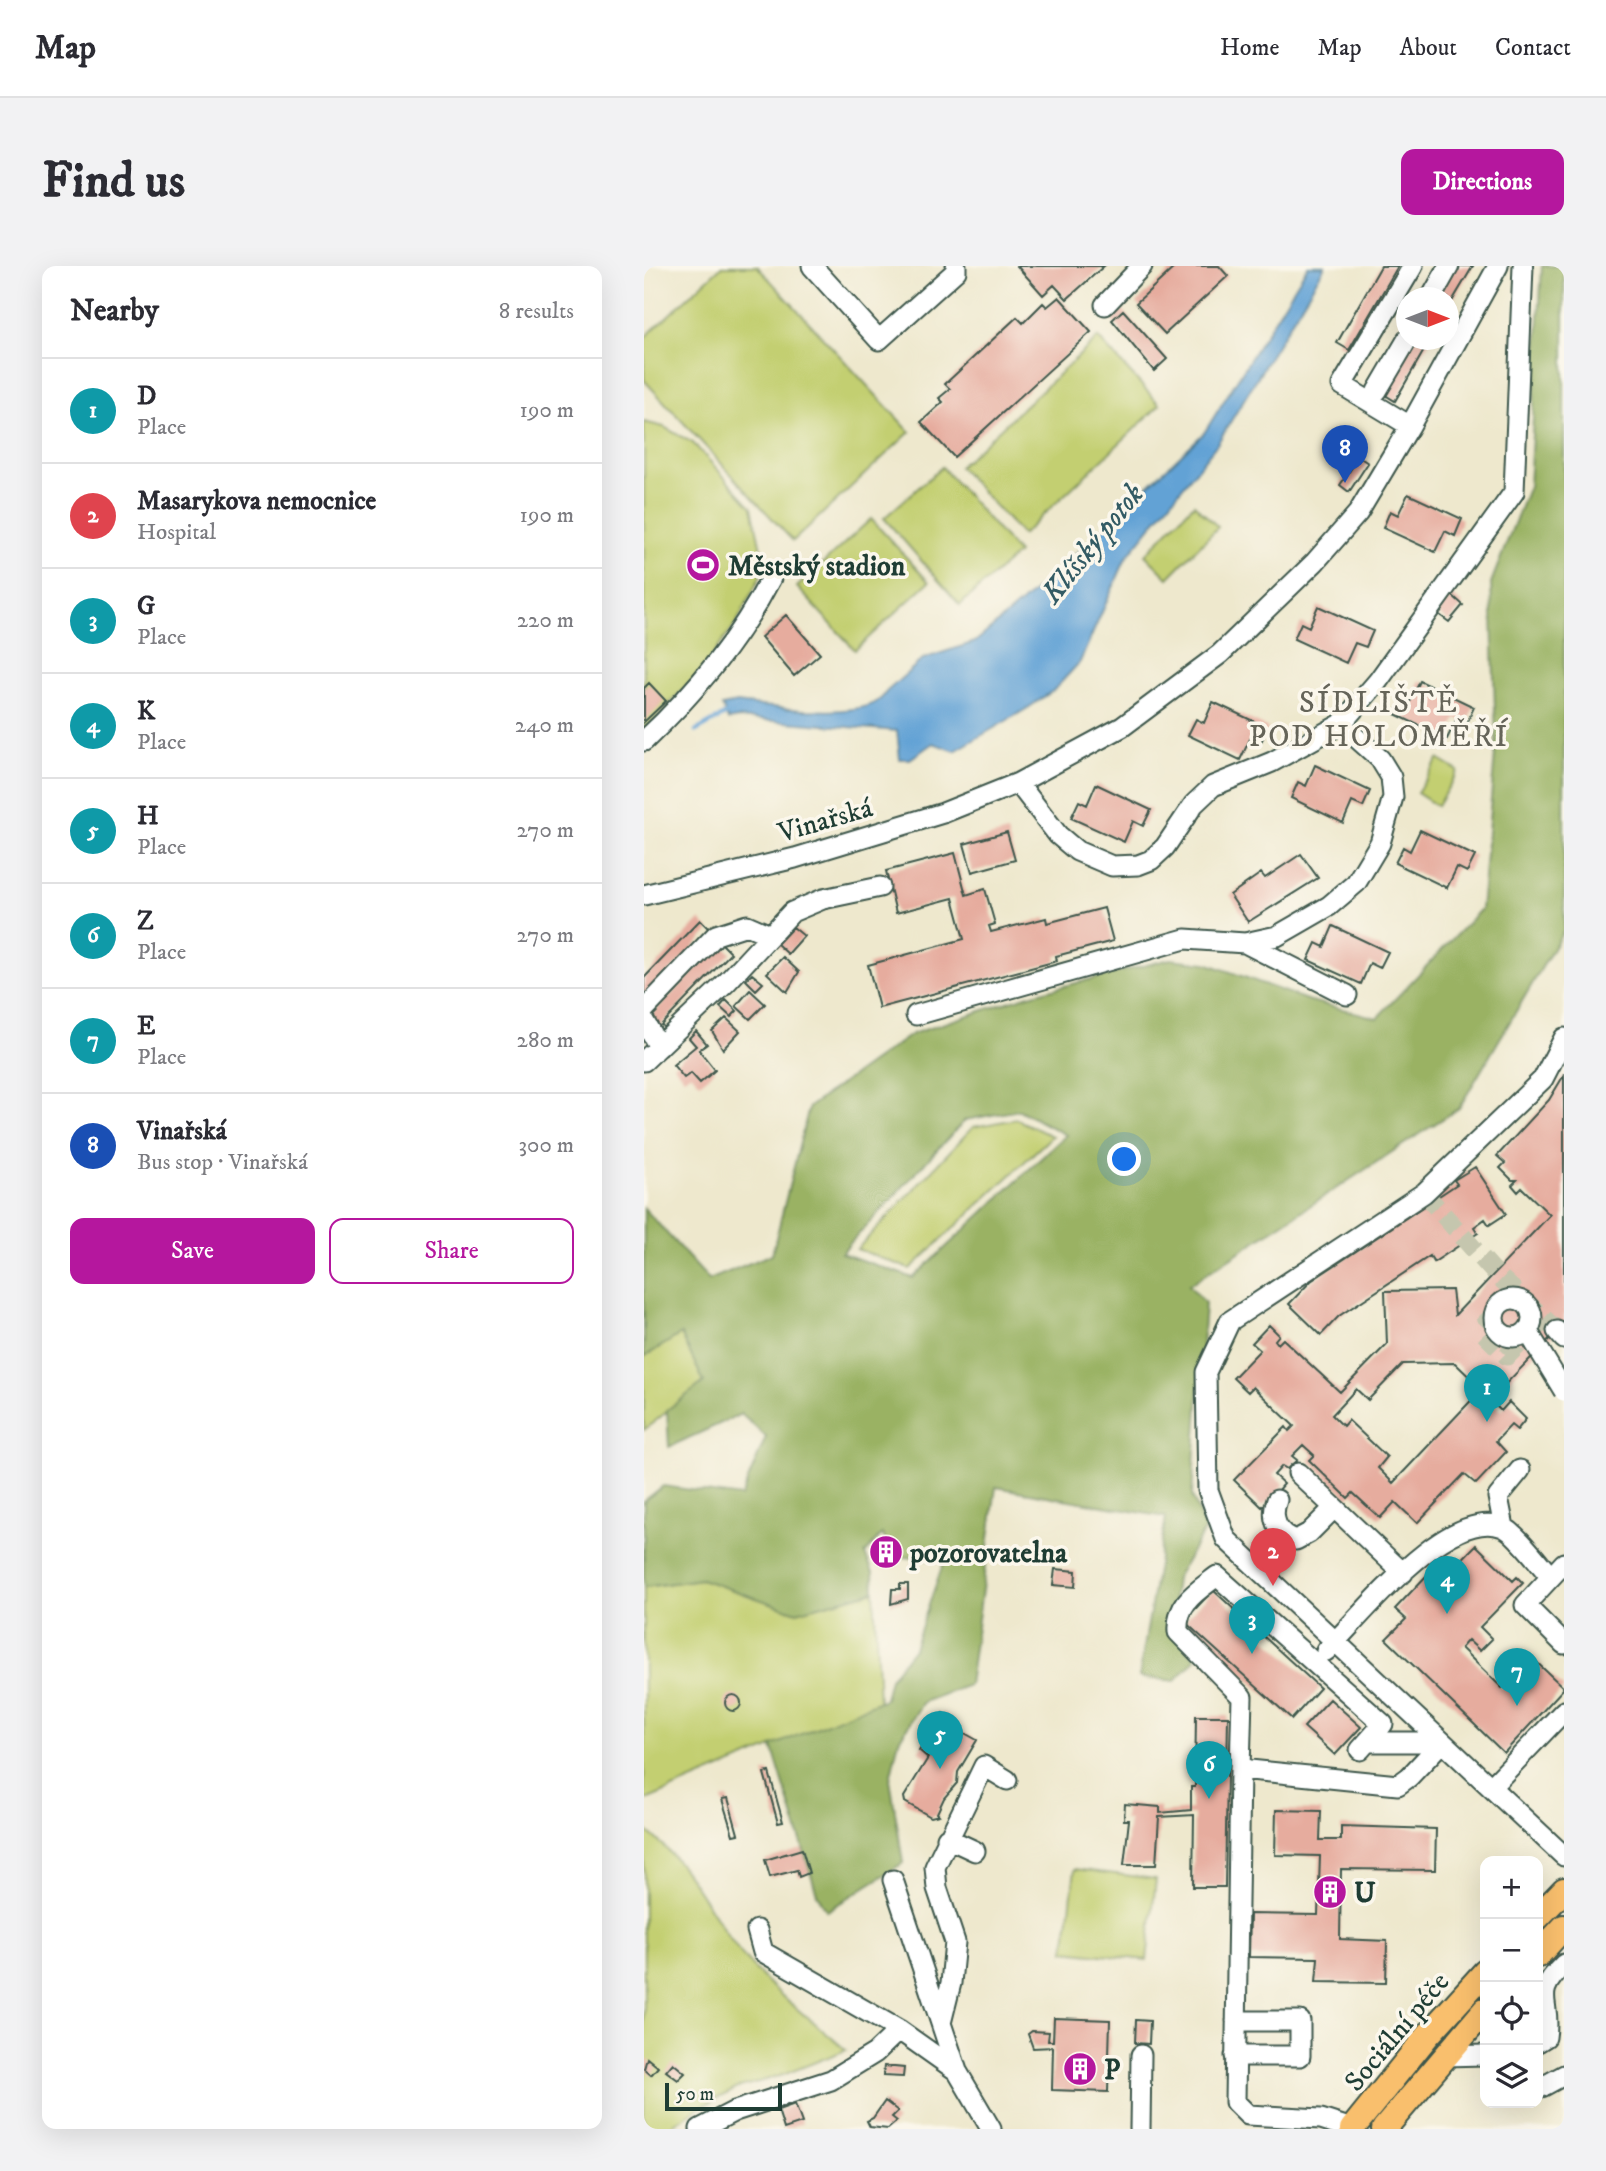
<!DOCTYPE html>
<html lang="en">
<head>
<meta charset="utf-8">
<style>
	:root { --surface:#fff; --page:#f2f2f3; --text:#2b2b33; --muted:#7c7c81; --line:#e1e1e2; --accent:#b5179e }
	body { margin:0; font-family:"IM FELL DW Pica",serif; background:var(--page); color:var(--text) }
	.controls { position:absolute; right:21px; bottom:21px; display:grid; overflow:hidden; border-radius:14px; box-shadow:0 7px 28px #0002 }
	.controls button { width:63px; height:63px; display:grid; place-items:center; padding:0; border:0; border-bottom:2px solid var(--line); background:var(--surface); color:var(--text); font:35px sans-serif }
	.compass { position:absolute; left:752px; top:21px; width:63px; height:63px; border-radius:50%; background:var(--surface); box-shadow:0 7px 28px #0002; rotate:90deg }
	.scale { position:absolute; left:21px; bottom:18px; width:117px; box-sizing:border-box; padding-left:7px; border:4px solid #1f3d34; border-top:0; font-size:19px; line-height:24px; white-space:nowrap; color:#1f3d34; -webkit-text-stroke:5px #fbf7ec; paint-order:stroke }
	.you { position:absolute; left:481px; top:894px; width:24px; height:24px; margin:-18px; border:5px solid #fff; border-radius:50%; background:#1a73e8; box-shadow:0 0 0 10px #1a73e833 }
	.badge { display:grid; place-items:center; width:46px; height:46px; border-radius:50%; background:var(--accent); color:#fff; font-size:23px; font-weight:700 }
	.pin { position:absolute; translate:-50% -58px; filter:drop-shadow(0 2px 4px #0008) }
	.pin::after { content:''; position:absolute; top:37px; width:24px; height:21px; background:inherit; clip-path:polygon(0 0,100% 0,50% 100%) }
	.list { margin:0; padding:0; list-style:none }
	h2 { display:flex; justify-content:space-between; align-items:center; height:91px; margin:0; padding:0 28px; font-size:30px }
	h2 small { font-size:23px; font-weight:400; color:var(--muted) }
	.list li { display:grid; grid-template-columns:46px 1fr auto; gap:21px; align-items:center; box-sizing:border-box; height:105px; padding:0 28px; border-top:2px solid var(--line) }
	.list b { display:block; font-size:26px; white-space:nowrap }
	.list p { margin:0; font-size:23px; white-space:nowrap; color:var(--muted) }
	.list em { font-size:23px; font-style:normal; color:var(--muted) }
	.actions { display:flex; gap:14px; padding:21px 28px }
	.actions a { flex:1; padding:16px 0; border:2px solid var(--accent); border-radius:14px; text-align:center; font-size:24px; color:var(--accent) }
	.actions .main { background:var(--accent); color:#fff }
	.icon { flex:none; width:38px; height:38px; fill:none; stroke:currentColor; stroke-width:2; stroke-linecap:round; stroke-linejoin:round }
	.map { position:relative; flex:none; width:920px; height:1863px; overflow:hidden; border-radius:14px }
	header { display:flex; align-items:center; gap:42px; box-sizing:border-box; height:98px; padding:0 35px; background:var(--surface); border-bottom:2px solid var(--line) }
	header strong { font-size:33px }
	nav { display:flex; gap:38px; margin-inline-start:auto; font-size:24px }
	.intro { display:flex; align-items:center; justify-content:space-between; box-sizing:border-box; height:168px; padding:0 42px }
	h1 { margin:0; font-size:49px }
	.button { padding:18px 32px; border-radius:14px; background:var(--accent); color:#fff; font-size:24px; font-weight:700 }
	main { display:flex; gap:42px; padding:0 42px }
	aside { flex:1; background:var(--surface); border-radius:14px; box-shadow:0 7px 28px #0002 }
	.map>svg:first-child { display:block }
	.green { fill:#c3cf71; stroke:#718652; stroke-width:2 }
	.forest { fill:#9ab263; stroke:#5c784c; stroke-width:2; fill-rule:evenodd }
	.water { fill:#62a2d5; stroke:#407084; stroke-width:2 }
	.lines { fill:none; stroke-linecap:round; stroke-linejoin:round }
	.stream { stroke:#62a2d5; stroke-width:4.5 }
	.building { fill:#e6ac9e; fill-rule:evenodd }
	.minor-tunnel { stroke:#c5c6ae; stroke-width:19; stroke-dasharray:19 10; stroke-linecap:butt }
	.minor-casing { stroke:#3e574b; stroke-width:23 }
	.major-casing { stroke:#3e574b; stroke-width:28 }
	.minor { stroke:#fff; stroke-width:19 }
	.major { stroke:#f9bf6d; stroke-width:24 }
	.minor-bridge-casing { stroke:#3e574b; stroke-width:23; stroke-linecap:butt }
	.minor-bridge { stroke:#fff; stroke-width:19 }
	.labels { text-anchor:middle; stroke-width:7; stroke-linejoin:round; paint-order:stroke }
	.poi-label { font-size:28px; font-weight:bold; fill:#1f3d34; stroke:#fbf7ec; text-anchor:start }
	.street-label { font-size:28px; fill:#1f3d34; stroke:#fbf7ec }
	.water-label { font-size:30px; font-style:italic; fill:#335b64; stroke:#fbf7ec }
	.neighbourhood-label { font-size:30px; letter-spacing:2px; fill:#656459; stroke:#fbf7ec }
</style>
</head>
<body>
<header>
<strong>Map</strong>
<nav><a>Home</a><a>Map</a><a>About</a><a>Contact</a></nav>
</header>
<div class="intro"><h1>Find us</h1><a class="button">Directions</a></div>
<main>
<aside>
<h2>Nearby<small>8 results</small></h2>
<ul class="list">
<li><span class="badge" style="background:#0f9aa8">1</span><div><b>D</b><p>Place</p></div><em>190 m</em></li>
<li><span class="badge" style="background:#e0444e">2</span><div><b>Masarykova nemocnice</b><p>Hospital</p></div><em>190 m</em></li>
<li><span class="badge" style="background:#0f9aa8">3</span><div><b>G</b><p>Place</p></div><em>220 m</em></li>
<li><span class="badge" style="background:#0f9aa8">4</span><div><b>K</b><p>Place</p></div><em>240 m</em></li>
<li><span class="badge" style="background:#0f9aa8">5</span><div><b>H</b><p>Place</p></div><em>270 m</em></li>
<li><span class="badge" style="background:#0f9aa8">6</span><div><b>Z</b><p>Place</p></div><em>270 m</em></li>
<li><span class="badge" style="background:#0f9aa8">7</span><div><b>E</b><p>Place</p></div><em>280 m</em></li>
<li><span class="badge" style="background:#1a4fb4">8</span><div><b>Vinařská</b><p>Bus stop · Vinařská</p></div><em>300 m</em></li>
</ul>
<div class="actions"><a class="main">Save</a><a>Share</a></div>
</aside>
<div class="map">
<svg width="920" height="1863" viewBox="0 0 920 1863">
	<rect width="100%" height="100%" fill="#fbf7ec"/>
	<filter id="ink" filterUnits="userSpaceOnUse"><feTurbulence type="fractalNoise" baseFrequency=".0143" numOctaves="2"/><feDisplacementMap in="SourceGraphic" scale="14" xChannelSelector="R" yChannelSelector="G"/><feConvolveMatrix kernelMatrix="1 2 1 2 8 2 1 2 1" color-interpolation-filters="sRGB"/></filter>
	<filter id="wash" filterUnits="userSpaceOnUse"><feTurbulence type="fractalNoise" baseFrequency=".00686" numOctaves="4" result="noise"/><feDisplacementMap in="SourceGraphic" scale="28" xChannelSelector="R" yChannelSelector="G"/><feGaussianBlur stdDeviation="1.57" result="paint"/><feColorMatrix in="noise" values="0 0 0 0 0 0 0 0 0 0 0 0 0 0 0 0 0 1.4 0 .05"/><feComposite in="paint" operator="in"/></filter>
	<g filter="url(#wash)">
		<rect width="100%" height="100%" fill="#eee8cd"/>
		<path class="green" d="M 78,0 L 113,0 L 266,166 L 149,275 L 0,114 L 0,72 Z
			M 454,72 L 516,139 L 378,269 L 315,201 Z
			M 0,156 L 20,161 L 49,177 L 108,241 L 118,288 L 116,311 L 93,356 L 57,405 L 0,464 Z
			M 298,201 L 374,287 L 316,339 L 240,252 Z
			M 550,238 L 574,261 L 524,312 L 501,289 Z
			M 227,253 L 285,316 L 211,384 L 153,321 Z
			M 794,493 L 814,505 L 793,540 L 773,527 Z
			M 372,853 L 408,870 L 266,1003 L 213,983 L 329,861 Z
			M 37,1068 L 60,1116 L 0,1164 L 0,1091 Z
			M 57,1313 L 153,1346 L 230,1325 L 235,1436 L 0,1535 L 0,1321 Z
			M 0,1563 C 42,1594 62,1641 92,1681 C 122,1721 164,1751 202,1784 L 139,1809 L 96,1821 L 58,1840 L 22,1863 L 0,1863 Z
			M 431,1603 L 512,1613 L 503,1694 L 421,1685 Z"/>
		<path class="forest" d="M 898,0 L 920,0 L 920,664 L 815,842 L 545,1019 L 561,1037 L 548,1229 L 561,1263 L 532,1312 L 526,1365 L 552,1393 L 531,1415 L 495,1411 L 522,1251 L 352,1221 L 325,1419 L 279,1436 L 255,1474 L 246,1513 L 259,1597 L 183,1645 L 173,1628 L 128,1480 L 241,1433 L 246,1412 L 270,1382 L 300,1295 L 251,1290 L 238,1268 L 221,1288 L 229,1306 L 230,1325 L 153,1346 L 57,1313 L 0,1321 L 0,1235 L 19,1220 L 97,1231 L 122,1171 L 97,1148 L 25,1181 L 23,1144 L 60,1116 L 37,1068 L 0,1091 L 0,942 L 65,1014 L 128,988 L 165,841 L 268,768 L 385,729 L 526,693 L 562,697 L 663,734 L 733,752 L 837,643 L 852,477 L 847,317 L 885,220 ZM 375,844 L 422,869 L 269,1012 L 197,987 L 321,854 Z"/>
		<path class="water" d="M 664,0 L 681,0 L 573,178 L 482,292 L 436,396 L 410,424 L 384,442 L 311,485 L 289,477 L 266,493 L 256,493 L 253,465 L 94,452 L 84,454 L 78,440 L 93,437 C 123,440 227,458 242,426 L 279,393 L 331,376 L 405,313 L 560,167 Z"/>
		<g class="lines">
			<path class="stream" d="M 52,465 L 84,447"/>
		</g>
		<g id="blocks">
			<path class="building" d="M 373,0 L 460,0 L 423,33 L 410,19 L 399,29 Z
				M 532,0 L 575,0 L 584,10 L 521,68 L 492,37 Z
				M 737,0 L 754,0 L 705,84 L 693,77 Z
				M 811,0 L 829,0 L 804,42 L 804,32 L 793,32 Z
				M 415,31 L 447,66 L 310,191 L 277,156 L 299,136 L 295,132 L 306,123 L 301,118 L 373,51 L 379,57 L 399,37 L 403,41 Z
				M 479,44 L 523,93 L 510,105 L 468,54 Z
				M 769,74 L 786,74 L 751,135 L 738,127 Z
				M 715,191 L 724,197 L 705,226 L 696,219 Z
				M 764,228 L 818,253 L 811,270 L 801,265 L 791,286 L 739,262 L 746,245 L 754,249 Z
				M 808,329 L 819,339 L 805,356 L 793,347 Z
				M 674,340 L 729,365 L 722,381 L 711,377 L 702,397 L 650,373 L 657,357 L 665,361 Z
				M 142,349 L 176,388 L 150,410 L 117,371 Z
				M 776,415 L 830,441 L 823,457 L 813,452 L 803,473 L 751,448 L 759,432 L 766,436 Z
				M 5,417 L 22,435 L 0,456 L 0,422 Z
				M 569,436 L 624,462 L 616,478 L 606,473 L 596,494 L 544,469 L 552,453 L 560,457 Z
				M 671,499 L 726,525 L 719,541 L 708,536 L 699,557 L 647,532 L 654,516 L 662,520 Z
				M 452,518 L 507,544 L 499,560 L 489,555 L 480,576 L 427,552 L 435,535 L 443,539 Z
				M 776,564 L 831,590 L 823,606 L 813,601 L 803,622 L 751,597 L 759,581 L 766,585 Z
				M 363,566 L 371,594 L 328,606 L 320,578 Z
				M 311,587 L 322,629 L 341,623 L 351,658 L 345,660 L 347,666 L 402,652 L 403,657 L 460,642 L 469,675 L 412,690 L 413,695 L 235,742 L 224,699 L 320,673 L 309,632 L 252,647 L 242,605 Z
				M 657,588 L 674,612 L 604,656 L 586,629 L 617,607 L 621,612 Z
				M 56,654 L 66,664 L 0,733 L 0,712 Z
				M 689,660 L 744,686 L 736,702 L 726,697 L 717,718 L 664,694 L 672,677 L 680,681 Z
				M 149,661 L 160,670 L 144,688 L 133,678 Z
				M 77,677 L 87,687 L 17,759 L 20,761 L 15,766 L 5,756 L 10,751 L 7,749 Z
				M 139,691 L 155,706 L 143,726 L 123,707 Z
				M 108,708 L 119,717 L 112,724 L 102,714 Z
				M 106,724 L 121,738 L 106,753 L 92,740 Z
				M 82,734 L 93,745 L 87,751 L 76,741 Z
				M 82,752 L 96,765 L 79,783 L 68,765 Z
				M 52,765 L 63,778 L 55,784 L 71,804 L 56,817 L 47,807 L 40,812 L 29,799 L 52,780 L 45,772 Z
				M 920,809 L 920,1058 L 846,1134 L 857,1145 L 865,1136 L 882,1153 L 873,1164 L 867,1159 L 852,1175 L 862,1186 L 832,1218 L 820,1208 L 773,1257 L 751,1236 L 736,1252 L 709,1227 L 704,1232 L 665,1194 L 670,1189 L 659,1179 L 648,1190 L 653,1194 L 643,1203 L 638,1200 L 630,1209 L 640,1218 L 634,1225 L 639,1228 L 629,1230 L 618,1241 L 590,1214 L 642,1161 L 645,1165 L 650,1160 L 609,1121 L 604,1126 L 589,1112 L 616,1084 L 608,1077 L 625,1059 L 635,1069 L 631,1074 L 634,1078 L 639,1073 L 696,1126 L 743,1078 L 741,1025 L 808,1024 L 811,1049 L 906,949 L 878,922 L 874,926 L 868,919 L 873,914 L 868,914 L 856,902 L 861,897 L 853,890 L 905,834 ZM 811,1097 L 838,1123 L 749,1217 L 734,1202 L 743,1191 L 704,1154 L 699,1160 L 688,1149 L 712,1123 L 724,1134 L 759,1098 Z
				M 831,901 L 862,948 L 845,959 L 841,953 L 830,961 L 834,967 L 790,996 L 786,990 L 695,1050 L 677,1069 L 645,1038 L 667,1015 L 813,918 L 810,914 Z
				M 832,1279 L 869,1315 L 873,1311 L 879,1317 L 836,1361 L 848,1373 L 836,1385 L 824,1374 L 817,1382 L 858,1422 L 887,1391 L 920,1422 L 860,1487 L 742,1373 L 762,1353 L 751,1343 L 784,1308 L 793,1316 L 792,1320 Z
				M 411,1303 L 432,1305 L 431,1321 L 409,1319 Z
				M 256,1318 L 264,1318 L 264,1333 L 247,1338 L 248,1323 L 256,1323 Z
				M 569,1324 L 676,1422 L 648,1453 L 540,1355 Z
				M81 1437a8 8 0 1 1 16 0a8 8 0 1 1-16 0Z
				M 686,1433 L 717,1461 L 691,1489 L 660,1461 Z
				M 299,1447 L 309,1453 L 308,1460 L 333,1474 L 314,1506 L 313,1517 L 300,1532 L 293,1547 L 295,1549 L 287,1551 L 261,1536 L 260,1531 L 284,1492 L 275,1484 Z
				M 552,1450 L 584,1450 L 581,1621 L 549,1621 L 550,1549 L 515,1551 L 512,1599 L 480,1599 L 485,1554 L 480,1554 L 481,1538 L 516,1541 L 516,1547 L 547,1544 L 547,1521 L 551,1521 Z
				M 125,1506 L 139,1556 L 134,1557 L 120,1507 Z
				M 84,1532 L 94,1568 L 89,1569 L 78,1533 Z
				M 632,1544 L 677,1545 L 676,1574 L 697,1574 L 697,1560 L 792,1563 L 791,1604 L 697,1603 L 696,1673 L 743,1675 L 742,1717 L 672,1716 L 674,1692 L 605,1691 L 606,1648 L 674,1649 L 676,1590 L 631,1589 Z
				M 158,1583 L 165,1607 L 155,1611 L 153,1604 L 126,1611 L 121,1594 Z
				M 410,1752 L 466,1754 L 464,1826 L 408,1824 L 409,1781 L 389,1782 L 384,1768 L 388,1765 L 405,1766 L 404,1775 L 409,1775 Z
				M 492,1754 L 506,1755 L 505,1778 L 491,1777 Z
				M 3,1792 L 14,1801 L 7,1809 L 0,1803 Z
				M 29,1797 L 41,1807 L 34,1814 L 22,1805 Z
				M 240,1800 L 260,1802 L 259,1811 L 239,1810 Z
				M 241,1835 L 254,1845 L 248,1851 L 253,1855 L 244,1863 L 226,1861 L 223,1855 L 229,1852 Z
				M 151,1838 L 158,1857 L 140,1863 L 134,1844 Z"/>
		</g>
	</g>
	<g filter="url(#ink)">
		<use href="#blocks" fill-opacity="0" stroke="#3e574b" stroke-width="2"/>
		<g class="lines">
			<path class="minor-tunnel" d="M 780,927 L 851,1007 L 913,1065
				M 872,1026 L 836,1063 L 863,1090 L 897,1056"/>
			<g class="minor-casing">
				<path id="minor" d="M 168,0 L 235,74 L 312,5 L 312,0
					M 787,32 L 805,0
					M 461,39 L 498,0
					M 733,125 L 763,74
					M 766,160 L 698,119 L 769,0
					M 0,475 C 50,428 95,374 127,312
					M 374,517 L 414,569 L 433,585 L 468,600 L 494,599 L 507,594 L 521,581 L 550,538 L 569,520 L 628,496 L 697,458 L 734,415 L 870,226 L 879,0
					M 0,629 L 151,592 L 299,547 L 374,517 L 478,461 L 576,388 L 671,296 L 714,247 L 766,160 L 854,0
					M 601,677 L 703,729
					M 0,744 L 72,669 L 103,659 L 126,669
					M 272,749 L 541,673 L 601,677 L 633,670 L 685,640 L 712,617 L 736,577 L 749,531 L 747,511 L 736,493 L 697,458
					M 0,755 L 15,781
					M 920,772 L 899,813 L 780,927 L 586,1055 L 562,1106 L 564,1224 L 582,1273 L 920,1590
					M 0,795 L 83,716 L 148,646 L 179,633 L 236,621
					M 913,1065 L 920,1073
					M 654,1207 L 759,1307
					M 633,1234 C 626,1252 633,1269 652,1274 L 665,1267 L 690,1242
					M 860,1261 L 854,1231 L 876,1204
					M 907,1311 L 881,1339 L 920,1378
					M 682,1385 C 717,1351 804,1239 859,1261 C 872,1266 896,1299 907,1311 L 920,1297
					M 723,1476 L 798,1476
					M 596,1503 L 598,1431 L 534,1366 C 532,1337 552,1326 573,1310 L 739,1458 L 716,1484
					M 847,1521 L 920,1445
					M 303,1572 L 331,1585
					M 249,1614 L 313,1805
					M 113,1664 L 119,1686 L 255,1764 L 313,1805 L 347,1863
					M 297,1757 L 307,1717 L 311,1676 L 293,1622 L 291,1601 L 340,1500 L 363,1514
					M 894,1776 L 902,1771 C 908,1732 886,1731 920,1698
					M 591,1790 L 656,1790 L 656,1755 L 592,1755
					M 800,1790 L 841,1789
					M 894,1819 L 898,1821 L 920,1809
					M 56,1863 L 91,1845 L 187,1814 L 231,1787 L 255,1764
					M 496,1863 L 497,1789
					M 708,1863 L 677,1853 L 604,1849 L 591,1836 L 596,1503 L 754,1519 L 765,1511 L 798,1476"/>
			</g>
			<g class="major-casing">
				<path id="major" d="M 894,1651 L 920,1624
					M 894,1689 L 920,1661
					M 708,1863 L 783,1770 L 841,1706
					M 740,1863 L 841,1744"/>
			</g>
			<use href="#minor" class="minor"/>
			<use href="#major" class="major"/>
			<g class="minor-bridge-casing">
				<path id="minor-bridge" d="M850 1052a19 19 0 1 1 38 0a19 19 0 1 1-38 0Z
					M 883,1064 L 920,1125"/>
			</g>
			<use href="#minor-bridge" class="minor-bridge"/>
		</g>
	</g>
	<defs>
		<g id="stadium-disc" transform="scale(1.75)"><circle r="9.5" fill="#b5179e" stroke="#fbf7ec"/><path d="M0-5a6.5 5 0 1 0 0 10a6.5 5 0 1 0 0-10ZM-3.5-1.8h7v3.6h-7Z" fill="#fff"/></g>
		<g id="building-disc" transform="scale(1.75)"><circle r="9.5" fill="#b5179e" stroke="#fbf7ec"/><path d="M-4-6H4V6H1V3H-1V6H-4ZM-2.5-4.3h1.7v1.8h-1.7ZM.8-4.3h1.7v1.8H.8ZM-2.5-1h1.7V.8h-1.7ZM.8-1h1.7V.8H.8Z" fill="#fff"/></g>
	</defs>
	<g fill-rule="evenodd">
		<use href="#stadium-disc" x="59" y="299"/>
		<use href="#building-disc" x="242" y="1286"/>
		<use href="#building-disc" x="686" y="1626"/>
		<use href="#building-disc" x="436" y="1803"/>
	</g>
	<g class="labels">
		<g class="poi-label">
			<text x="84" y="309">Městský stadion</text>
			<text x="266" y="1296">pozorovatelna</text>
			<text x="710" y="1636">U</text>
			<text x="460" y="1813">P</text>
		</g>
		<g class="street-label">
			<text transform="translate(181 553) rotate(-16)" y="10">Vinařská</text>
			<text transform="translate(752 1765) rotate(-50)" y="10">Sociální péče</text>
		</g>
		<g class="water-label">
			<text transform="translate(448 277) rotate(-51)" y="10">Klíšský potok</text>
		</g>
		<g class="neighbourhood-label">
			<text x="735" y="446">SÍDLIŠTĚ<tspan x="735" dy="34">POD HOLOMĚŘÍ</tspan></text>
		</g>
	</g>
</svg>
<div class="controls">
<button>+</button>
<button>−</button>
<button><svg class="icon" aria-label="locate" viewBox="0 0 24 24"><circle cx="12" cy="12" r="6"/><path d="M12 2v4M12 18v4M2 12h4M18 12h4"/></svg></button>
<button><svg class="icon" aria-label="layers" viewBox="0 0 24 24"><path d="M12 4l9 5-9 5-9-5zM3 14l9 5 9-5"/></svg></button>
</div>
<svg class="compass" viewBox="-18 -18 36 36"><path d="M0-13l5 13h-10z" fill="#e53935"/><path d="M0 13l5-13h-10z" fill="#7c7c81"/></svg>
<div class="scale">50 m</div>
<div class="you"></div>
<div class="pin badge" style="left:843px;top:1156px;background:#0f9aa8">1</div>
<div class="pin badge" style="left:629px;top:1320px;background:#e0444e">2</div>
<div class="pin badge" style="left:608px;top:1388px;background:#0f9aa8">3</div>
<div class="pin badge" style="left:803px;top:1348px;background:#0f9aa8">4</div>
<div class="pin badge" style="left:296px;top:1503px;background:#0f9aa8">5</div>
<div class="pin badge" style="left:565px;top:1533px;background:#0f9aa8">6</div>
<div class="pin badge" style="left:873px;top:1440px;background:#0f9aa8">7</div>
<div class="pin badge" style="left:701px;top:217px;background:#1a4fb4">8</div>
</div>
</main>
</body>
</html>
